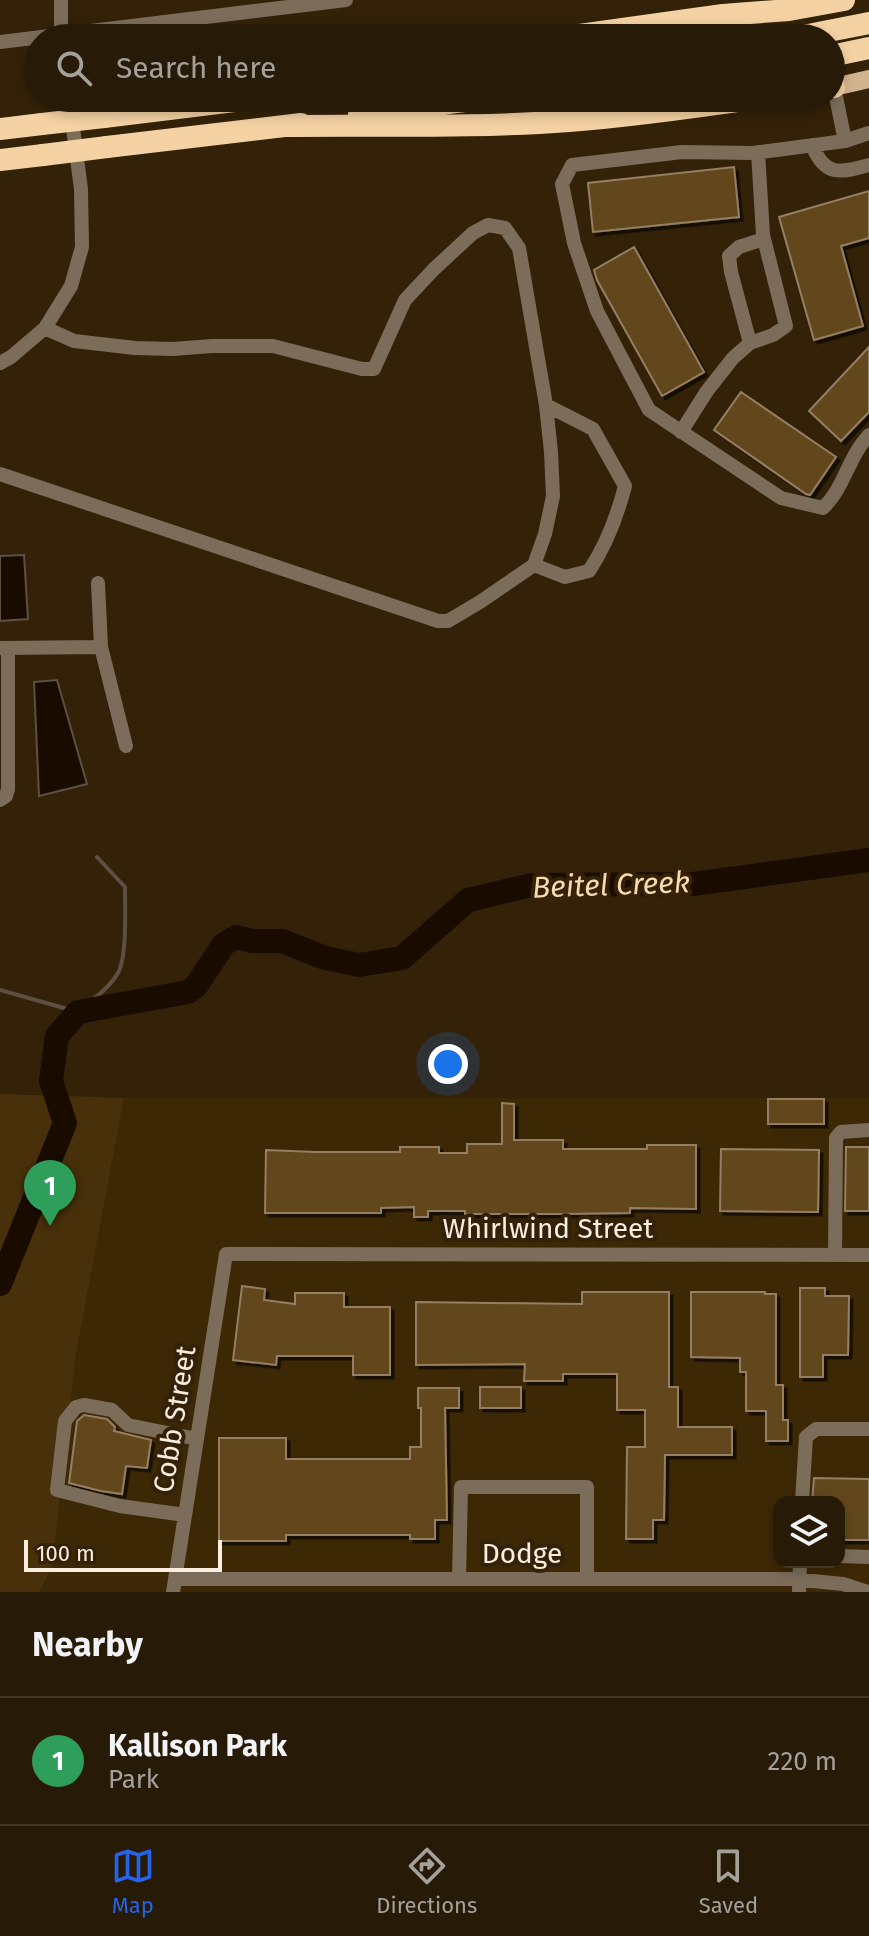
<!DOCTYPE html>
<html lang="en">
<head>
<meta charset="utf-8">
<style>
	:root { --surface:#271a06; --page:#2f2310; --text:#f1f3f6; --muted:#a4a19b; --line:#433828; --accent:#2563eb }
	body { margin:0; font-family:"Fira Sans",sans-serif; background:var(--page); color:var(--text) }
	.controls { position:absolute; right:24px; bottom:24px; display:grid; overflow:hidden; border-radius:16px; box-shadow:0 4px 12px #0003 }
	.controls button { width:72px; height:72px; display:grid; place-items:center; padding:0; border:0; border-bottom:2px solid var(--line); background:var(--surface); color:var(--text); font:40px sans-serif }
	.scale { position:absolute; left:24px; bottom:20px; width:198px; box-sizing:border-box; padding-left:8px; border:4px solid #f9eddf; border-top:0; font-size:22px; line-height:28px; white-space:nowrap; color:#f9eddf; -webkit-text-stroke:6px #342208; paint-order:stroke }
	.you { position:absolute; left:448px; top:1064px; width:28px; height:28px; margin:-20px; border:6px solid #fff; border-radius:50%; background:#1a73e8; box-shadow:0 0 0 12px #1a73e833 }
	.badge { display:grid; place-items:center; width:52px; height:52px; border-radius:50%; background:var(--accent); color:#fff; font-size:26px; font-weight:700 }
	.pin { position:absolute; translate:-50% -66px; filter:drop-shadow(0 2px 4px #0008) }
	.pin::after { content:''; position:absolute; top:42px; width:28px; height:24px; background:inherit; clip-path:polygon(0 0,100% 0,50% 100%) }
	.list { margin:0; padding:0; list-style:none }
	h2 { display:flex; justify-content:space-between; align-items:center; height:104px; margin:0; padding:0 32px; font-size:34px }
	h2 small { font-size:26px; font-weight:400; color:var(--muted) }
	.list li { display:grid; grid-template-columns:52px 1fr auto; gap:24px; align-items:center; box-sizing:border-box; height:128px; padding:0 32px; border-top:2px solid var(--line) }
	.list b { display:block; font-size:30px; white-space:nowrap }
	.list p { margin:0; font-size:26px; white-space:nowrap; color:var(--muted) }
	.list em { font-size:26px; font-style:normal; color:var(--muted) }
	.icon { flex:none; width:44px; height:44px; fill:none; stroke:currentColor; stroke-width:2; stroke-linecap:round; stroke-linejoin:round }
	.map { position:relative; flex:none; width:869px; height:1592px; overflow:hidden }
	.search { position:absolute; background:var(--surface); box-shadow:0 4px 12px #0003; left:24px; right:24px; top:24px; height:88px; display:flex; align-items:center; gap:20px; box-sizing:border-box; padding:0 28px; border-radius:44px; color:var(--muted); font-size:30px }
	.sheet { height:232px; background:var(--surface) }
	nav { display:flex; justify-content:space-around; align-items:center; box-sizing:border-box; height:112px; border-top:2px solid var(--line); background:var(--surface); font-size:22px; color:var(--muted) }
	nav a { display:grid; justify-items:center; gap:4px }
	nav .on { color:var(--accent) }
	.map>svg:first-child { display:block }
	.built { fill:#3d2805; fill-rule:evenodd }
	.green { fill:#48300a }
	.water { fill:#1a0b00; stroke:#5d4f43; stroke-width:2 }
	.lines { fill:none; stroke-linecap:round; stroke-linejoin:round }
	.stream { stroke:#5d4f43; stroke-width:4 }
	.river { stroke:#1a0b00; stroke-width:24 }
	.building { fill:#63461a; stroke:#947f64; stroke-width:2; filter:url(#shadow) }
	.minor { stroke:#7c6d5b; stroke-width:14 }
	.major { stroke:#d2b58f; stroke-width:18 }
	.highway { stroke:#f5d2a4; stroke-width:22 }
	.highway-bridge { stroke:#f5d2a4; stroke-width:22 }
	.labels { text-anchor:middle; stroke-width:8; stroke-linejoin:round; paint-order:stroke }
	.street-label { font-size:28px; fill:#f9eddf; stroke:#342208 }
	.water-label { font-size:30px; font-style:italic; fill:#f7d9b2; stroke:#342208 }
</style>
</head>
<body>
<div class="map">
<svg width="869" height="1592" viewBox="0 0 869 1592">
	<defs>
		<filter id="shadow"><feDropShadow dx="3.5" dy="3.5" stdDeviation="0" flood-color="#0009"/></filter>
	</defs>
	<rect width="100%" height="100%" fill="#342208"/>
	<path class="built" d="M 124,1098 L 869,1098 L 869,1592 L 39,1592 L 52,1568 L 76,1354 ZM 779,1502 L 839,1502 L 839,1562 L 779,1562 Z"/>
	<path class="green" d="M 0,1094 L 124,1098 L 76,1354 L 52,1568 L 39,1592 L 0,1592 Z"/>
	<path class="water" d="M 24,555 L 28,619 L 0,621 L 0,556 Z
		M 57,680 L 87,784 L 39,796 L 34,682 Z"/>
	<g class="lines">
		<path class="stream" d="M 0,990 L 78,1012 C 92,1000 111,987 119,971 C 127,953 125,908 125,887 L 97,857"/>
		<path class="river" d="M 0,1284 L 65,1123 L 51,1081 L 57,1036 L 78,1012 L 188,992 L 196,986 L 224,944 L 236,937 L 252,941 L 282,941 L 325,958 L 359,965 L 402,958 L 468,900 L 532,885 L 693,884 L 869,860"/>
	</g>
	<path class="building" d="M 734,167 L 739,217 L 593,232 L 588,183 Z
		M 869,191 L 869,238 L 841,246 L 863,326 L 814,340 L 779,217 Z
		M 634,247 L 704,372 L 662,396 L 597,280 L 594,270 Z
		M 869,347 L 869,412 L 841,441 L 809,411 Z
		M 741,392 L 836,457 L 810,495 L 806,494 L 714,430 Z
		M 768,1099 L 824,1099 L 824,1124 L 768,1124 Z
		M 502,1103 L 514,1104 L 514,1140 L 563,1140 L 563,1149 L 647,1149 L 647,1145 L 696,1145 L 696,1209 L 630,1208 L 630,1213 L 562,1214 L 465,1214 L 465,1211 L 428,1211 L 428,1217 L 414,1217 L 414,1207 L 381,1208 L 381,1213 L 265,1213 L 266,1150 L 315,1152 L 400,1152 L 400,1147 L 439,1147 L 439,1153 L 467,1153 L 467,1144 L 502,1144 Z
		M 846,1147 L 869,1147 L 869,1211 L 845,1211 Z
		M 721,1149 L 819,1150 L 818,1212 L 720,1211 Z
		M 242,1286 L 265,1289 L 264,1300 L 295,1304 L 295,1293 L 344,1293 L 344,1307 L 390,1307 L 390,1375 L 353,1375 L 353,1356 L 277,1356 L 276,1365 L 233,1360 Z
		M 800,1288 L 825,1288 L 825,1296 L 849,1296 L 848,1355 L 823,1355 L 823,1377 L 800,1377 Z
		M 582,1292 L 669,1292 L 669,1387 L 678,1387 L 678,1427 L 732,1427 L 732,1455 L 665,1455 L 664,1520 L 653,1520 L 653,1539 L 626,1539 L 627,1447 L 645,1447 L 645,1410 L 617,1410 L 617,1374 L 563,1374 L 563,1381 L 524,1381 L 525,1364 L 416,1365 L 416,1302 L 582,1304 Z
		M 691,1292 L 765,1292 L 765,1294 L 776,1294 L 776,1385 L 783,1385 L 783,1420 L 788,1420 L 788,1441 L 766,1441 L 766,1411 L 746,1411 L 746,1372 L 740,1372 L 740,1358 L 691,1357 Z
		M 480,1387 L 521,1387 L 521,1408 L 480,1408 Z
		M 418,1388 L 459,1388 L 459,1408 L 445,1408 L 447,1520 L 435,1520 L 435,1539 L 410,1539 L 410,1535 L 286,1535 L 286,1541 L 219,1541 L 219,1438 L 286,1438 L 286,1459 L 410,1459 L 410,1447 L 421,1447 L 421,1408 L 418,1408 Z
		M 84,1415 L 107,1419 L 115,1427 L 114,1431 L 151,1440 L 147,1468 L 126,1466 L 122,1494 L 101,1491 L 69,1483 L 77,1421 Z
		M 814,1478 L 869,1479 L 869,1540 L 839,1540 L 839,1502 L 812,1502 Z"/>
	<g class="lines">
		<path class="minor" d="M 61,38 L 61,0
			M 0,42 L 346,0
			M 834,87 L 845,141 L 753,153 L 682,152 L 572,165 L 562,184 L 574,243 L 597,311 L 649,410 L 781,498 L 823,508 C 845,487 848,457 869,435
			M 845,141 L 869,133
			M 812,145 C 825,177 840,173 869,165
			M 750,343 L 731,272 L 729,256 L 739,247 L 764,239
			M 0,363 L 11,357 L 45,328 L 71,286 L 82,247 L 81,189 L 69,98
			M 681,432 L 707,391 L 733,358 L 750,343 L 773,335 L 786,326 L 763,235 L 758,152
			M 0,474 L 438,621 L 448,621 L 480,602 L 534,565 L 545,534 L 553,496 L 551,452 L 546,405 L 519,248 L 505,228 L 488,225 L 473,233 L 434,269 L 405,300 L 374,369 L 362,369 L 273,346 L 212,346 L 173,349 L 135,348 L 74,341 L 45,328
			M 534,565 L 565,577 L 589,571 C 607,544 617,517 625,486 L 593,429 L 546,405
			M 101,647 L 126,746
			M 0,648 L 101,647 L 98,583
			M 0,800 L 6,796 L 8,789 L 8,648
			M 835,1255 L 836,1138 L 841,1132 L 869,1130
			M 802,1502 L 806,1437 L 816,1429 L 869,1429
			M 185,1515 L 120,1506 L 57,1490 L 65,1421 L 76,1407 L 84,1405 L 112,1410 L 128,1425 L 197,1439
			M 839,1556 L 869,1557
			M 175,1579 L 793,1579 L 843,1584 L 868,1592
			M 459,1579 L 461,1487 L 587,1487 L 587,1579
			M 173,1592 L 226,1254 L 869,1255
			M 799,1592 L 800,1562"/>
		<path class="major" d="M 834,87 L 869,79"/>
		<path class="highway" d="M 558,38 L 723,15 L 789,10 L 844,0
			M 793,38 L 869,23
			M 831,56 L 869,48
			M 831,87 L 834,87
			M 359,114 L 489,98
			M 104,117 L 259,98
			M 287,126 C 381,125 476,128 569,121 C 633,116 696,107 758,98
			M 0,129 L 42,124
			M 107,147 L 301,124
			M 0,160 L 43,155"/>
		<path class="highway-bridge" d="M 42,124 L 104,117
			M 43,155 L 107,147"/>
	</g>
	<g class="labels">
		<g class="street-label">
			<text x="548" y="1238">Whirlwind Street</text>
			<text transform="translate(174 1419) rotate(-81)" y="10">Cobb Street</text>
			<text x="522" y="1563">Dodge</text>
		</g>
		<g class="water-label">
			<text transform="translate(611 885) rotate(-2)" y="10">Beitel Creek</text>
		</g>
	</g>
</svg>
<div class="controls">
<button><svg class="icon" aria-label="layers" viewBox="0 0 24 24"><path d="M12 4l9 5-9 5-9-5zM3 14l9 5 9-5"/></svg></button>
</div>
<div class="scale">100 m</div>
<div class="you"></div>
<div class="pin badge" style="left:50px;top:1226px;background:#2e9e5b">1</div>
<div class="search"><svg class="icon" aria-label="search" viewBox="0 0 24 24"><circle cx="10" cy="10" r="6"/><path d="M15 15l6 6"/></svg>Search here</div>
</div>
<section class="sheet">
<h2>Nearby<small></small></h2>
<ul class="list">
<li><span class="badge" style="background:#2e9e5b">1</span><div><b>Kallison Park</b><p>Park</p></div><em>220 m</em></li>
</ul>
</section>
<nav>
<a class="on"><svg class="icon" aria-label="map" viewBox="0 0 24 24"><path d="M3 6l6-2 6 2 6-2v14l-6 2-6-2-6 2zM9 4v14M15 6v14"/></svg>Map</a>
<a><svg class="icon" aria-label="directions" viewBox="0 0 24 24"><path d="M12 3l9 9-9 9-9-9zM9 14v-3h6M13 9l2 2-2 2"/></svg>Directions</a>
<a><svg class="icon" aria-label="saved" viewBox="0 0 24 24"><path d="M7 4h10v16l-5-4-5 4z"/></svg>Saved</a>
</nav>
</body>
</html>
